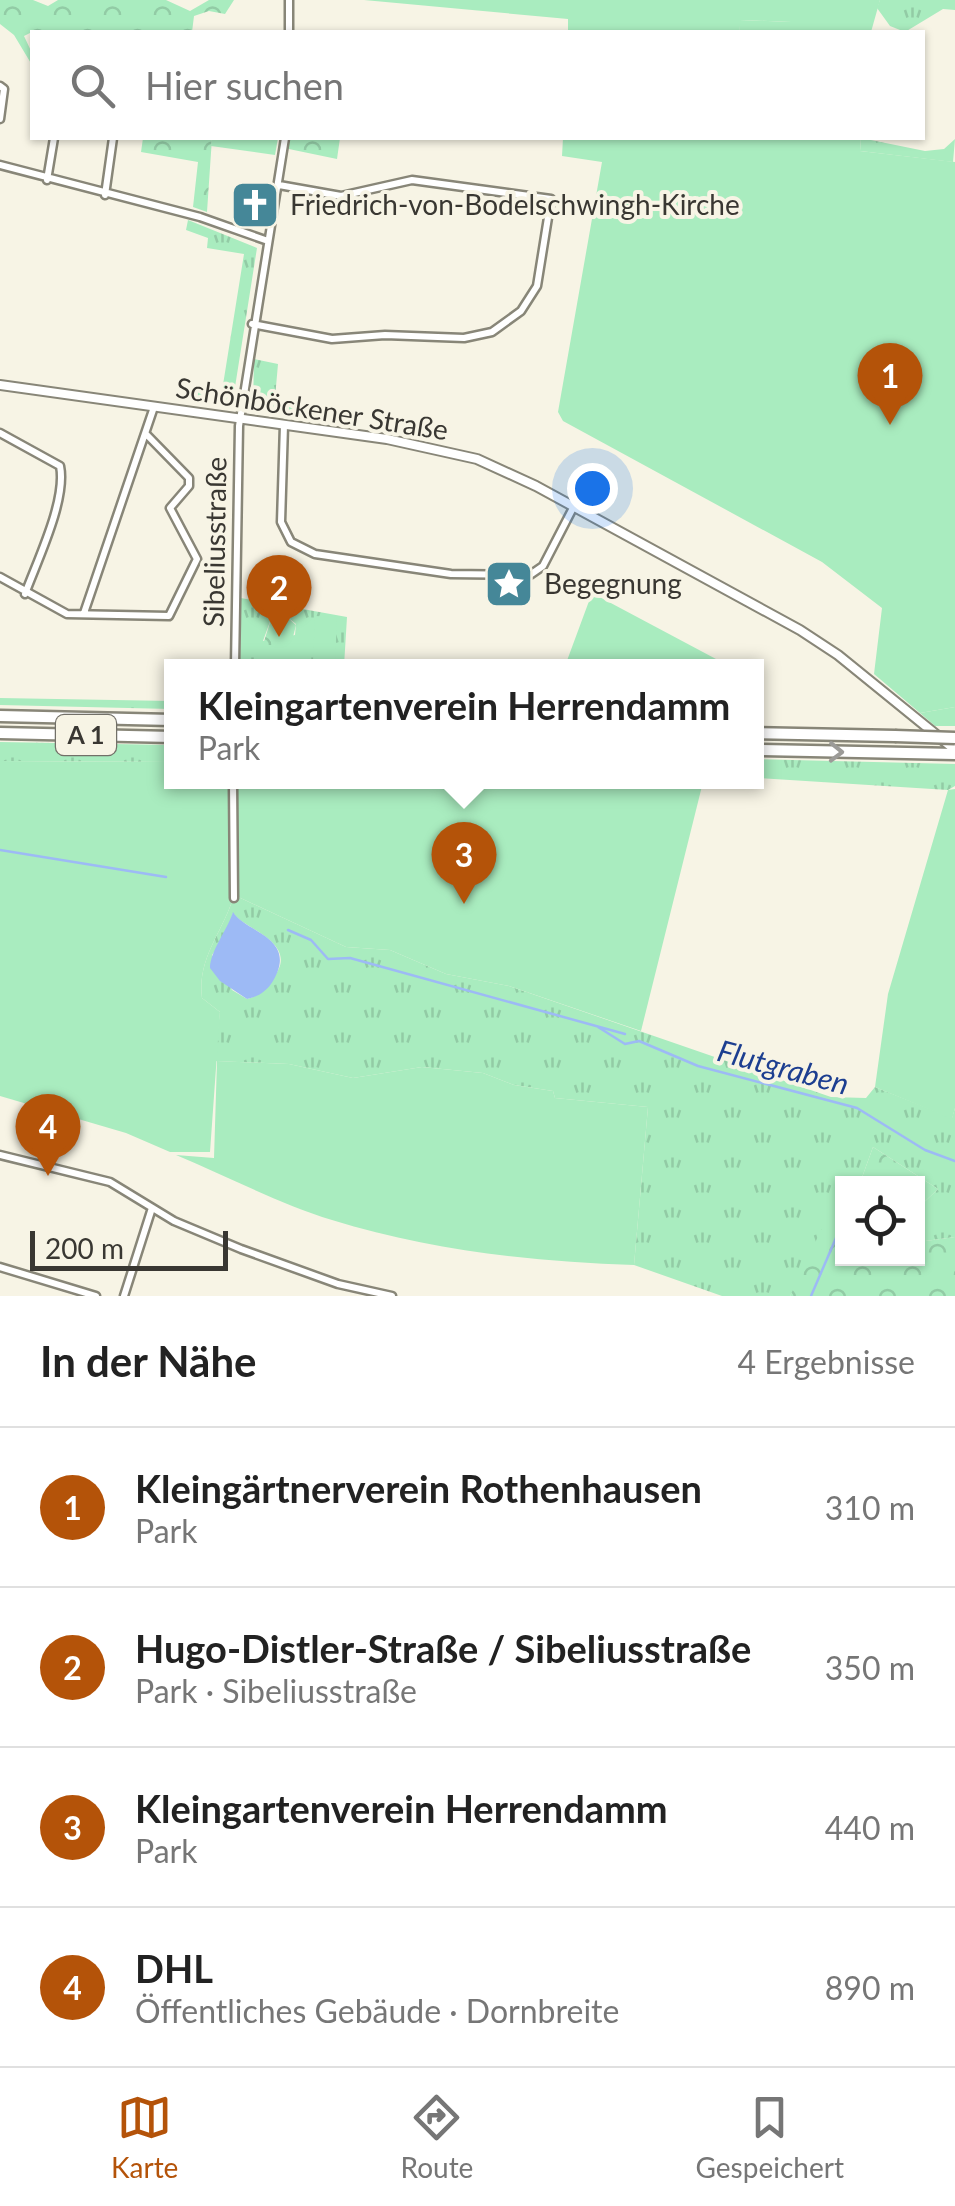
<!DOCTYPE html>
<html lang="de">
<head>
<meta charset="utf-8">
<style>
	:root { --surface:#fff; --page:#f2f2f2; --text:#222; --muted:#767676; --line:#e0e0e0; --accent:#b45309 }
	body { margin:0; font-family:Lato,sans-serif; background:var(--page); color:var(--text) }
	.controls { position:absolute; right:30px; bottom:30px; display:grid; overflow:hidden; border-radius:0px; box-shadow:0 2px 8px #0004 }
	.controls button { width:90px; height:90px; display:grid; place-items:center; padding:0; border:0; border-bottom:2px solid var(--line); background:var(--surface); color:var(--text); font:50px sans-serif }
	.scale { position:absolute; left:30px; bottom:25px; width:198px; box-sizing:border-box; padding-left:10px; border:5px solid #393732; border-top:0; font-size:28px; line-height:35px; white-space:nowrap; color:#393732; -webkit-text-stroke:8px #f7f4e5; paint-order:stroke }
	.you { position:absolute; left:592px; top:488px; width:35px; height:35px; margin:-25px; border:8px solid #fff; border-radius:50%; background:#1a73e8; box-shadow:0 0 0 15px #1a73e833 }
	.badge { display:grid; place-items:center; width:65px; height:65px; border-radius:50%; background:var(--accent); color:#fff; font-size:32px; font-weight:700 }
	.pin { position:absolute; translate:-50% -82px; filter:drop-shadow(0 2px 5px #0008) }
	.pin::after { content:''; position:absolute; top:52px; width:35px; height:30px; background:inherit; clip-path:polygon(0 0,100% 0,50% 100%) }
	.popup { position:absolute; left:164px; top:659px; width:600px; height:130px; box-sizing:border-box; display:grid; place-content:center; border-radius:0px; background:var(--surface); filter:drop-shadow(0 2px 8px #0005); font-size:32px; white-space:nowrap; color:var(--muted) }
	.popup b { font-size:38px; color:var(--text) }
	.popup::after { content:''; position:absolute; left:50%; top:100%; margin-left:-20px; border:20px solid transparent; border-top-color:var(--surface) }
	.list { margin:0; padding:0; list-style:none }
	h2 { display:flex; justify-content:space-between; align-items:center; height:130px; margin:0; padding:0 40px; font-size:42px }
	h2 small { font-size:32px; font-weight:400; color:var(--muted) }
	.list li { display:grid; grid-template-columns:65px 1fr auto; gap:30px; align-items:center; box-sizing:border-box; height:160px; padding:0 40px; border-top:2px solid var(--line) }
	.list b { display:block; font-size:38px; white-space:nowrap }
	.list p { margin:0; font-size:32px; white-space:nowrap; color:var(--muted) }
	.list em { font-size:32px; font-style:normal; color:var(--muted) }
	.icon { flex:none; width:55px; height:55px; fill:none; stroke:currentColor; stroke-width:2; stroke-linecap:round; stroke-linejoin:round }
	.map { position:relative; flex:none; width:955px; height:1296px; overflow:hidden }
	.search { position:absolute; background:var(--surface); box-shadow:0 2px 8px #0004; left:30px; right:30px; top:30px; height:110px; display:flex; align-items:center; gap:25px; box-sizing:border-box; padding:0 35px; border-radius:0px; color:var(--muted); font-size:38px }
	.sheet { height:770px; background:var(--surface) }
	nav { display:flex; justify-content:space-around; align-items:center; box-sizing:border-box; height:140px; border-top:2px solid var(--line); background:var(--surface); font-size:28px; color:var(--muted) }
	nav a { display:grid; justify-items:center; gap:5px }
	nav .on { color:var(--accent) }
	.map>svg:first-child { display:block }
	.grass { fill:url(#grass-tufts); fill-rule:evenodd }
	.forest { fill:url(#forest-crowns) }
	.garden { fill:#a9ecbf }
	.water { fill:#9dbaf5 }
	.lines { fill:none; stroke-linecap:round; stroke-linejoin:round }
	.stream { stroke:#9dbaf5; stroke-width:2.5 }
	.minor-casing { stroke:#888678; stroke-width:11 }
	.secondary-casing { stroke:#888678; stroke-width:12 }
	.motorway-casing { stroke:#888678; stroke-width:15 }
	.minor { stroke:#fff; stroke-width:6 }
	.secondary { stroke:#fff; stroke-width:8 }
	.motorway { stroke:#fff; stroke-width:10 }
	.motorway-bridge-casing { stroke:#888678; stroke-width:15; stroke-linecap:butt }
	.motorway-bridge { stroke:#fff; stroke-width:10 }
	.oneway { stroke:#9c9b98 }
	.labels { text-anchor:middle; stroke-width:8; stroke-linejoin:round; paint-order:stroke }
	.shield { fill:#f7f4e5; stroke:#727068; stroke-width:2.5 }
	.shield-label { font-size:25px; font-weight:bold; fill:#393732 }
	.poi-label { font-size:28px; fill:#393732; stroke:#f7f4e5; text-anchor:start }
	.street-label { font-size:28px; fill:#393732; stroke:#f7f4e5 }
	.water-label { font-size:30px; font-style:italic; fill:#1c3e90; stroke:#f7f4e5 }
</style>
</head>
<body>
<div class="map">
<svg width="955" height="1296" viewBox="0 0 955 1296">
	<defs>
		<pattern id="grass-tufts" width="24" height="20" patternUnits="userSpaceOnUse" patternTransform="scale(2.5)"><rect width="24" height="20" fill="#a9ecbf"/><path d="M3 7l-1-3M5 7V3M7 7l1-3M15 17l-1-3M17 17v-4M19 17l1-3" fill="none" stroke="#92cba5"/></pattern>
		<pattern id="forest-crowns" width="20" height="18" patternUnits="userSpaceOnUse" patternTransform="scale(2.5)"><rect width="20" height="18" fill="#a9ecbf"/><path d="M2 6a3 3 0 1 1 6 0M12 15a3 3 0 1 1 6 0" fill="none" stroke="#92cba5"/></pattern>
	</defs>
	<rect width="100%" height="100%" fill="#f7f4e5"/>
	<path class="grass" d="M 880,0 L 955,0 L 955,10 L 943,9 L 905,32 L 890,26 L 877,8 Z
		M 740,20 L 791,22 L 791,32 L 739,32 Z
		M 861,138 L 925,151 L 944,149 L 955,139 L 953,162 L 860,151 Z
		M 188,220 L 257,248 L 232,406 L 195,401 L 194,389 L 222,391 L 244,254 L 207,248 L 208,238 L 186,230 Z
		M 254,359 L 278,364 L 275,398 L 297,405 L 296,416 L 253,408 Z
		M 241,598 L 347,617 L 344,666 L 240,666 ZM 280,611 L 296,624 L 295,635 L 263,641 L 273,613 Z
		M 0,698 L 171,701 L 171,709 L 0,705 Z
		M 955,707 L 955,726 L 935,726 L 920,713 Z
		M 0,742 L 171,745 L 171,762 L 0,761 Z
		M 757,759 L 955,764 L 955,786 L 948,790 L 757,778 Z
		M 234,895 L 346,947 L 390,950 L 446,974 L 509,986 L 831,1097 L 866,1098 L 875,1087 L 952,1118 L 955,1108 L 955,1237 L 918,1242 L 918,1208 L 938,1189 L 873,1147 L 860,1183 L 842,1184 L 842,1208 L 790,1296 L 722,1296 L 634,1265 L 648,1107 L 555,1098 L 553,1091 L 514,1085 L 483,1073 L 422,1067 L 353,1078 L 289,1064 L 214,1061 L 220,1012 L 202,998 C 197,957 223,933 234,895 ZM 233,913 C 243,929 303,943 272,979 C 264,988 258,997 247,999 L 232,990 L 212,955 L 226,936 Z"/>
	<path class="forest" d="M 0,0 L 33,0 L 48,6 L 58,0 L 166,0 L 190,11 L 209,0 L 234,0 L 225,14 L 209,11 L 194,16 L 192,32 L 32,32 L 24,36 L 32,53 L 32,65 L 14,35 L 0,24 Z
		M 143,138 L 212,138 L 207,212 L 193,207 L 198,162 L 141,152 Z
		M 285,138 L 340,138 L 337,159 L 284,148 Z
		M 280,611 L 296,625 L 288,657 L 266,659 L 261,651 L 273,613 Z
		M 873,1147 L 938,1189 L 918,1208 L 918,1184 L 860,1183 Z
		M 841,1207 L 842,1258 L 918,1258 L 918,1242 L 955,1237 L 955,1296 L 790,1296 L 830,1211 Z"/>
	<path class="garden" d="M 364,0 L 880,0 L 871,32 L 791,32 L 791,22 L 741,20 L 739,32 L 568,32 L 568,19 Z
		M 212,138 L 278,138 L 275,155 L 211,146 Z
		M 563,138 L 861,138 L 860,151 L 955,162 L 955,707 L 920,713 L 874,674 L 882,608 L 822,562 L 563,421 L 558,412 L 602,162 L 562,156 Z
		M 592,593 L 716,659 L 714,666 L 565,666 Z
		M 315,616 L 337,617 L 335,662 L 313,661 Z
		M 0,761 L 171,762 L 172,782 L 703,782 L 641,1031 L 509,986 L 446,974 L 390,950 L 346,947 L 234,895 C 223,933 197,957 202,998 L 220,1012 L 210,1152 L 170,1152 L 126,1133 L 0,1096 Z
		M 955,789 L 955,1108 L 952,1119 L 875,1087 L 888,994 L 948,790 Z
		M 217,1061 L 289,1064 L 353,1078 L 422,1067 L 483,1073 L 514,1085 L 553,1091 L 555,1098 L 648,1107 L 634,1265 C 532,1262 430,1250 332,1220 C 279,1204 227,1176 176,1155 L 214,1158 Z"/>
	<path class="water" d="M 233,912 C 244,932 299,937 273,981 C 267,991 258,997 247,999 L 220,981 L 210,968 C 210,951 228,929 233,912 Z"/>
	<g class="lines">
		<path class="stream" d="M 0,850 L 166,877
			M 288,930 L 311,940 L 328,959 L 350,958 L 625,1034
			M 598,1027 L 625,1044 L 639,1041 L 698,1066 L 857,1108 L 925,1150 L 955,1161
			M 811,1296 L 842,1224"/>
		<g class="minor-casing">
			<path id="minor" d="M 289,32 L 289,0
				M 0,86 L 4,89 L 0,119
				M 0,165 L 200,217 L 268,241
				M 47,180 L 54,138
				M 105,195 L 113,138
				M 252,324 L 332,339 L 385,335 L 464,338 L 492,332 L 521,311 L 537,286 L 551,199 L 412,180 L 341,196 L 279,185
				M 284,425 L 281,522 L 291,542 L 315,554 L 451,574 L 530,575 L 543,566 L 574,506
				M 0,433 L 60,466 C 67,500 37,561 25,594
				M 0,577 L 67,614 L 169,616 L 197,559 L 170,508 L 189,486 L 189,478 L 146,434
				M 84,613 L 154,407
				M 235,666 L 239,426 L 285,138
				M 233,782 L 234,898
				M 0,1155 L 110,1182 L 174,1221 L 241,1249 L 338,1284 L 392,1296
				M 0,1267 L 96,1296
				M 124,1296 L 152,1208"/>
		</g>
		<g class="secondary-casing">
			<path id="secondary" d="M 0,385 L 387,439 L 477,459 L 536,486 L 800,630 L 838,655 L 955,750"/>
		</g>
		<g class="motorway-casing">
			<path id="motorway" d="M 0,716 L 172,720
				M 0,733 L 172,737
				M 756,733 L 895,736
				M 756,750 L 955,754"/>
		</g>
		<use href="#minor" class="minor"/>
		<use href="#secondary" class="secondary"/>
		<use href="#motorway" class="motorway"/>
		<g class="motorway-bridge-casing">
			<path id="motorway-bridge" d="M 895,736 L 955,738"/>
		</g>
		<use href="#motorway-bridge" class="motorway-bridge"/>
	</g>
	<defs><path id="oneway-chevron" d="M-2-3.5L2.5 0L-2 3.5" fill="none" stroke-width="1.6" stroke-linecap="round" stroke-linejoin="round" transform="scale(2.5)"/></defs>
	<use class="oneway" href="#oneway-chevron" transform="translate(836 752) rotate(1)"/>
	<defs>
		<g id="church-square" transform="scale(2.5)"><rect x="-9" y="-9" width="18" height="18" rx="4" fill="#458798" stroke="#f7f4e5"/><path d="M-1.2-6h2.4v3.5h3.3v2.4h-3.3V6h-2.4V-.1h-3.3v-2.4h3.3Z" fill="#fff"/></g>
		<g id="sight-square" transform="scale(2.5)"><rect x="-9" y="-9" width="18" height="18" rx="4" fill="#458798" stroke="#f7f4e5"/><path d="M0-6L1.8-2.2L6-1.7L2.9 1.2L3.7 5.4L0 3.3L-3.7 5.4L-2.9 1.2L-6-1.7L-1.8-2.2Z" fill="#fff"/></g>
	</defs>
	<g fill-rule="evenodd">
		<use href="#church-square" x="255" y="205"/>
		<use href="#sight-square" x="509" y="584"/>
	</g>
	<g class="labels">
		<rect class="shield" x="56" y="715" width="60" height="40" rx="8"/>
		<g class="shield-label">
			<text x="86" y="744">A 1</text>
		</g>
		<g class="poi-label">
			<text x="290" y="215">Friedrich-von-Bodelschwingh-Kirche</text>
			<text x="544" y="594">Begegnung</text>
		</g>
		<g class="street-label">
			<text transform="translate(312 409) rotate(9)" y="10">Schönböckener Straße</text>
			<text transform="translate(215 542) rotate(-89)" y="10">Sibeliusstraße</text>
		</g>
		<g class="water-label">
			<text transform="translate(783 1068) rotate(15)" y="10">Flutgraben</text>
		</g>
	</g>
</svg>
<div class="controls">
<button><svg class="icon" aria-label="locate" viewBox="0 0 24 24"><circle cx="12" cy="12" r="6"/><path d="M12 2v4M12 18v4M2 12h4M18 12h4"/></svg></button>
</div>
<div class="scale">200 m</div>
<div class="you"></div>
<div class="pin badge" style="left:890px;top:425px">1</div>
<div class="pin badge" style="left:279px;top:637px">2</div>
<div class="pin badge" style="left:464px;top:904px">3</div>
<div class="popup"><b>Kleingartenverein Herrendamm</b>Park</div>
<div class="pin badge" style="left:48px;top:1176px">4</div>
<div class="search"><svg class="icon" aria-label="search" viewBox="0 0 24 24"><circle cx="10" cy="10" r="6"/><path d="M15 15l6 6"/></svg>Hier suchen</div>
</div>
<section class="sheet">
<h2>In der Nähe<small>4 Ergebnisse</small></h2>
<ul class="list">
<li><span class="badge">1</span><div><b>Kleingärtnerverein Rothenhausen</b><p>Park</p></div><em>310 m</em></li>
<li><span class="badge">2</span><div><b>Hugo-Distler-Straße / Sibeliusstraße</b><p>Park · Sibeliusstraße</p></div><em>350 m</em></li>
<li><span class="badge">3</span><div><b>Kleingartenverein Herrendamm</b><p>Park</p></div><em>440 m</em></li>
<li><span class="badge">4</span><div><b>DHL</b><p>Öffentliches Gebäude · Dornbreite</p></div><em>890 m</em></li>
</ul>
</section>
<nav>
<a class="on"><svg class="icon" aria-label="map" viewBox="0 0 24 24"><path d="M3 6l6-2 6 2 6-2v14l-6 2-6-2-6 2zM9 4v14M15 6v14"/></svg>Karte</a>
<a><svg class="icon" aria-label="directions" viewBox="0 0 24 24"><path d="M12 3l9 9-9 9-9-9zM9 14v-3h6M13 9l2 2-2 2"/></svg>Route</a>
<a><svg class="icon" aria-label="saved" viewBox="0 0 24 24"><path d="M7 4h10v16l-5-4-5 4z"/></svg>Gespeichert</a>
</nav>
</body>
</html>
